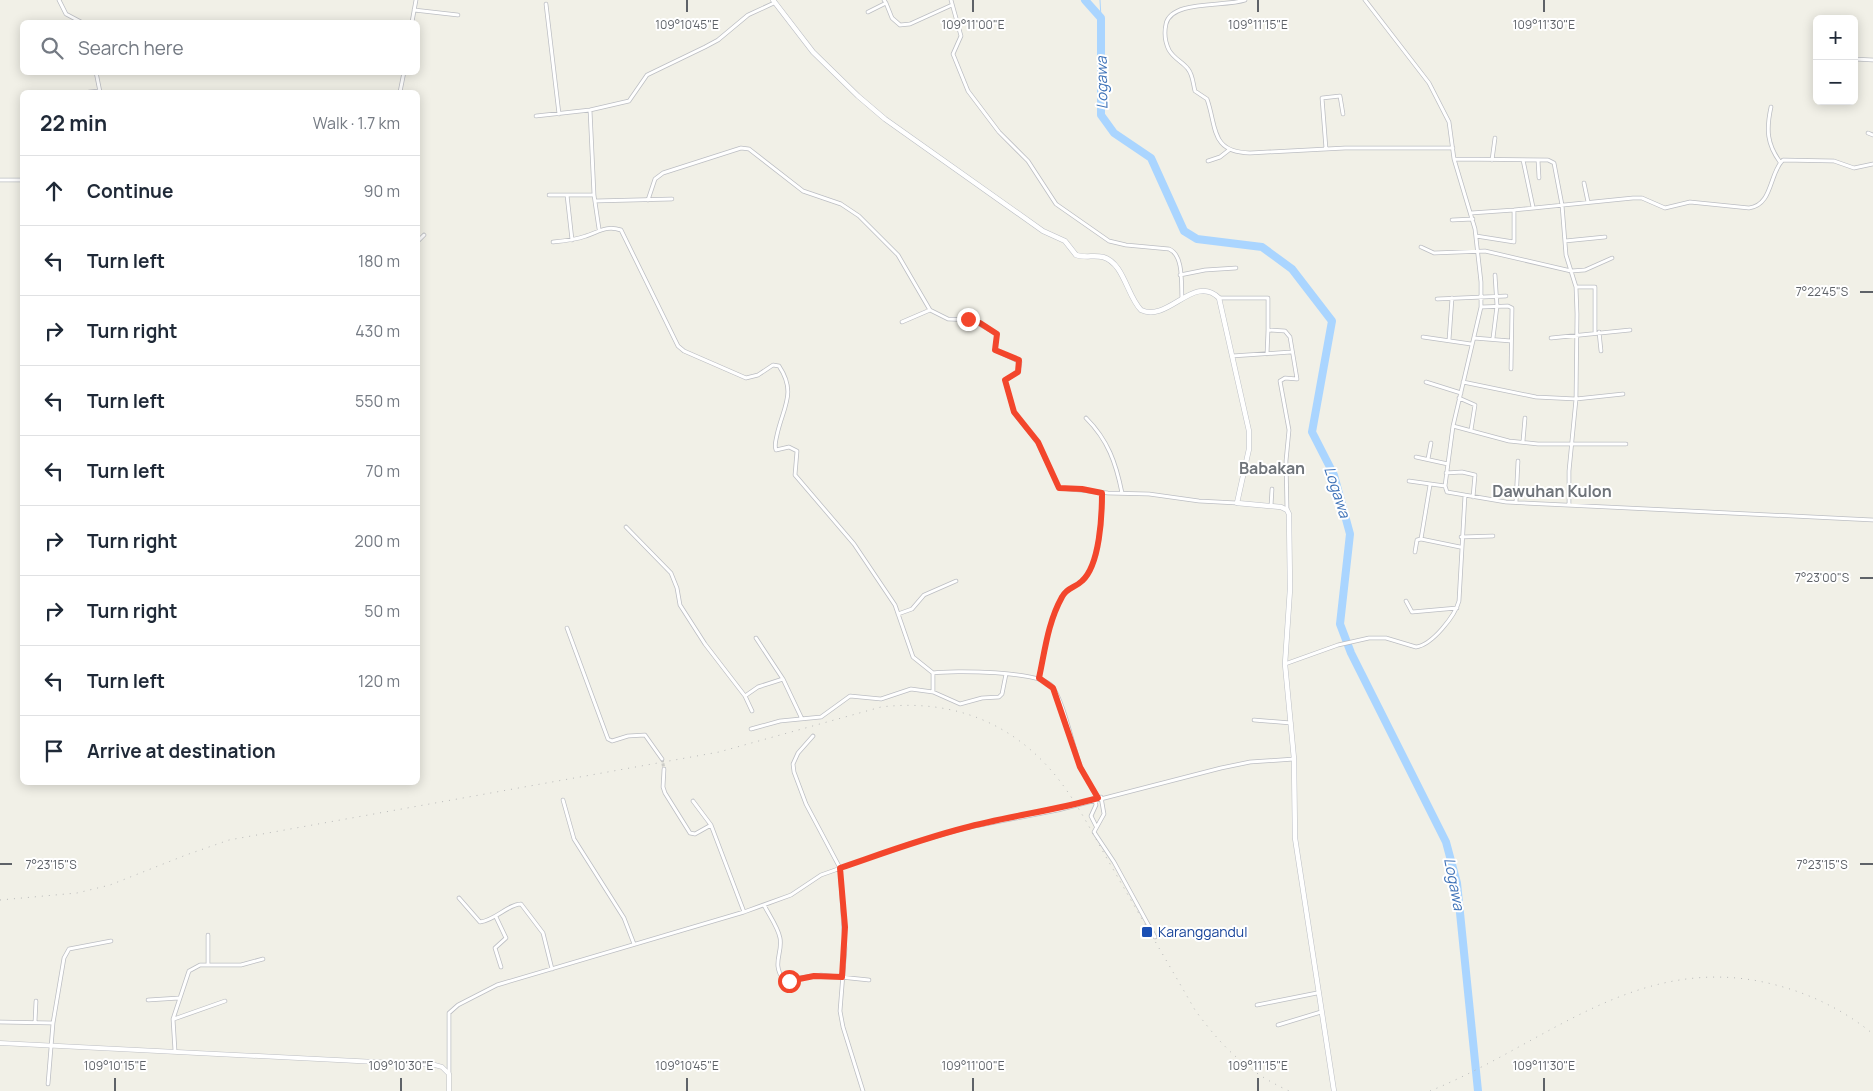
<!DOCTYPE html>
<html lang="en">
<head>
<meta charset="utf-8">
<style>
	:root { --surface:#fff; --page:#f2f2f3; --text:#1f2937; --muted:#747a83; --line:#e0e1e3 }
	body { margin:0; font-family:Manrope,sans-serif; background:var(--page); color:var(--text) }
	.controls { position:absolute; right:15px; top:15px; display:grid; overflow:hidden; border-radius:8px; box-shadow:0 2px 12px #0003 }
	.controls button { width:45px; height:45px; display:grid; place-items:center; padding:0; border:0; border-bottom:1px solid var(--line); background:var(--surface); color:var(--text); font:25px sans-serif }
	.stop { position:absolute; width:15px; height:15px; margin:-11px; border:4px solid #f3462c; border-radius:50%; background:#fff }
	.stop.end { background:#f3462c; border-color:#fff; box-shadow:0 1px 5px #0008 }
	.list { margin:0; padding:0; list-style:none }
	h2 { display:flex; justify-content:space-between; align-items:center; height:65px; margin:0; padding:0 20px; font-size:21px }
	h2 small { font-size:16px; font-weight:400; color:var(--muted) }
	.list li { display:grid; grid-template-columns:32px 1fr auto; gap:15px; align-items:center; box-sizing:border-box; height:70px; padding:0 20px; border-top:1px solid var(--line) }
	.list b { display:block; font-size:19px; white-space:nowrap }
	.list em { font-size:16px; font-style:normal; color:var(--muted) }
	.icon { flex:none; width:28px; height:28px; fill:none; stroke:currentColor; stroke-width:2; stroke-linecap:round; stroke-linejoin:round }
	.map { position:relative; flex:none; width:1873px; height:1091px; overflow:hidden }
	.search { position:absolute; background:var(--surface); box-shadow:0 2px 12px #0003; left:20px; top:20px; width:400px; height:55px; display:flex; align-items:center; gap:12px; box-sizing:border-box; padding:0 18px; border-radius:8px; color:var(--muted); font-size:19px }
	.panel { position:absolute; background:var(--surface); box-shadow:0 2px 12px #0003; left:20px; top:90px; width:400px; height:695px; border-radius:8px }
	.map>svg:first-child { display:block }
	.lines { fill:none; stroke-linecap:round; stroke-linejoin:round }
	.stream { stroke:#aad5ff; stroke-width:1 }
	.river { stroke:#aad5ff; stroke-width:8 }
	.minor-tunnel { stroke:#ccccc7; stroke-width:3; stroke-dasharray:3 1.5; stroke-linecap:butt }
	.minor-casing { stroke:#bcbec3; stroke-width:4.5 }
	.tertiary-casing { stroke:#bcbec3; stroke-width:5 }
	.secondary-casing { stroke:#bcbfc5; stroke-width:5.5 }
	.minor { stroke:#fff; stroke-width:3 }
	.tertiary { stroke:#fff; stroke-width:4 }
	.secondary { stroke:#fff; stroke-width:4.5 }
	.rail { stroke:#b8b9b9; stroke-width:1; stroke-dasharray:1 6; stroke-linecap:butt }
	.route { stroke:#f3462c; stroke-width:6 }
	.ticks { fill:none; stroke:#5e6268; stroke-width:2 }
	.transit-dot { fill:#1a4fb4; stroke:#fff; stroke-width:2 }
	.labels { text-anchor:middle; stroke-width:4; stroke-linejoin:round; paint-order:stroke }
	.transit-label { font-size:14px; fill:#164399; stroke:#fff; text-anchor:start }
	.water-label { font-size:15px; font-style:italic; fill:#3f73b8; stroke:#fff }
	.quarter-label { font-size:16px; font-weight:bold; fill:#6f747a; stroke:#fff }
	.ticks-label { font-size:12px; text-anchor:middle; fill:#5e6268; stroke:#fff; stroke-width:4; stroke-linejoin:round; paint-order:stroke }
</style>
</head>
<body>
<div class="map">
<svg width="1873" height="1091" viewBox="0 0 1873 1091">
	<rect width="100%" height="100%" fill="#f1f0e7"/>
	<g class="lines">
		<path class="stream" d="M 1100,0 L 1101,18"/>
		<path class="river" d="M 1085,0 L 1101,18 L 1101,115 L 1114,133 L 1151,158 L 1184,231 L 1197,239 L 1262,247 L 1292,269 L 1332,321 L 1312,432 L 1334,475 L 1350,534 L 1340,624 L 1351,653 L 1446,842 L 1457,883 L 1478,1091"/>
		<path class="minor-tunnel" d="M 662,759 L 664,769"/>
		<g class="minor-casing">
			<path id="minor" d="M 59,0 L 66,14 L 81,22
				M 951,0 L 961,36 L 953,54 L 968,91 L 999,132 L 1028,161 L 1056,204 L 1109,241 L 1126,245 L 1169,249 C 1184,255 1181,284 1182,299
				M 1245,0 C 1224,7 1171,0 1166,24 C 1164,33 1165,42 1169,50 C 1174,59 1183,62 1188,69 C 1193,75 1193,84 1195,91 L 1207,99 C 1217,127 1210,152 1250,153 L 1345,148 L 1453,148
				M 1365,0 L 1429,83 L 1449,122 L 1454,159 L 1475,229 L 1481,282 L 1481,307 L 1453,426 L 1445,486 L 1447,492 L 1506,502 L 1873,520
				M 886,3 L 892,18 L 900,25 L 910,24 L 952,5
				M 546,4 L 559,114
				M 414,10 L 458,15
				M 868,12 L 886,3 L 884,0
				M 412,22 L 416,0
				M 1854,59 L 1873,60
				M 96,72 L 100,92
				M 89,92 L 100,91
				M 400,92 L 404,72
				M 1771,107 C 1766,130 1767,144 1780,162
				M 590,110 L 594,195 L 599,229
				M 536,116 L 590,110 L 629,101 L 647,75 L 705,47 L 718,40 L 748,15 L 774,3
				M 1868,133 L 1873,135
				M 1326,149 L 1322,98 L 1340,96 L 1343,114
				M 1454,159 L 1548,160 L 1554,163 L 1562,205 L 1566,255 L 1576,287 L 1577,314 L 1576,399 L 1569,471 L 1569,504
				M 1492,160 L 1495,138
				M 1523,160 L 1533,207
				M 1538,160 L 1539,178
				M 1208,161 L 1220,157 L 1229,150
				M 0,180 L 22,180
				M 1584,183 L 1588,202
				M 549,195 L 594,195
				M 567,195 L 572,240
				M 648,200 L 655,179 L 663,173 L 741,148 L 749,149 L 803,191 L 841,204 L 859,216 L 898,255 L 930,310 L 948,319 L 972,320 L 997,334 L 995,350 L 1020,362 L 1018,372 L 1005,380 L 1014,413 L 1038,443 L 1059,488 L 1108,493 L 1149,494 L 1199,501 L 1237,503
				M 595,201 L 672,199
				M 1471,213 L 1514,210 L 1633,198 L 1642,198 L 1665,208 L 1690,202 L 1749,208 C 1773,205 1769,173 1783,160 L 1834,161 L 1854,168 L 1873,164
				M 1452,220 L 1473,219
				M 1476,236 L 1514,242 L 1514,210
				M 418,241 L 424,235
				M 1565,241 L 1605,237
				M 553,242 C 564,241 575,240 586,236 C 599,232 606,225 621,230 L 678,346 L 684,351 L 746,378 L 758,375 L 773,365 L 779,366 C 797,393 783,407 777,435 C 776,440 774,445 776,450 L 789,447 L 797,451 L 795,475 L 854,544 L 895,605 L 913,657 L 933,673 L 933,692 L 911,689 L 881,699 L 850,696 L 821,717 L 780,721 L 751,729
				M 1421,247 L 1434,253 L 1485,251 L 1571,271 L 1585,270 L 1612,258
				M 1180,275 L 1205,270 L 1236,268
				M 1576,287 L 1595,287 L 1595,332
				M 1219,298 L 1268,298 L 1268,330 L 1285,331 L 1290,337 L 1297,379 L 1285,378 L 1280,381 L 1289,430 L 1286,461 L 1287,510
				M 1437,299 L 1506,296
				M 1481,307 L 1508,306 L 1512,308 L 1511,369
				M 902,322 L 930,310
				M 1599,332 L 1601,351
				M 1423,337 L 1471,344
				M 1474,338 L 1511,341
				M 1493,338 L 1497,306 L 1495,275
				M 1551,338 L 1630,330
				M 1449,340 L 1452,298
				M 1267,354 L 1268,330
				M 1232,356 L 1291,352
				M 1426,382 L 1461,393
				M 1463,382 L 1536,397 L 1576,399 L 1623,394
				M 1459,398 L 1475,405 L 1471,430
				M 1086,418 C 1108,440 1116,463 1122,493
				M 1453,426 L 1509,441 L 1538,444 L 1626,444
				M 1523,441 L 1525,418
				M 1416,457 L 1448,464
				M 1428,459 L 1431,443
				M 1446,473 L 1462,472 L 1475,475 L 1473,497
				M 1409,481 L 1445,486
				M 1430,485 L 1421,539 L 1460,547
				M 1516,502 L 1518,461
				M 1271,506 L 1272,489
				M 626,527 L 671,573 L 677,588 L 680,605 L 705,644 L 745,696 L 758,687 L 783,679
				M 1461,537 L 1493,536
				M 1415,552 L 1417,540 L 1421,539
				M 1406,601 L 1412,612 L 1457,608
				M 898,614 L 912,609 L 924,595 L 956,581
				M 567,628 L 608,739 L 612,741 L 628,736 L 645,735 L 662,759
				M 756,638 L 783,679 L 802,719
				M 1285,664 L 1338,645 L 1369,638 L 1386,638 L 1416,647 C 1432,645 1455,616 1459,601 L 1465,495
				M 933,673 C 952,670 1041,671 1052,686 C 1064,702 1072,744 1080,765 C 1084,776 1092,787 1098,798
				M 1039,678 C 1045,650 1048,622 1062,597 C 1067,587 1075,588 1082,581 C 1100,565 1102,515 1102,493
				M 933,692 L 960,704 L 982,698 L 999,697 L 1002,694 L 1006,674
				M 745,696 L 752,711
				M 1254,720 L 1291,723
				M 813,736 L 798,753 L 793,764 L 794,772 L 806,804 L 840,868 L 845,949 L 840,1011 L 843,1027 L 863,1091
				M 664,769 L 663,787 L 665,793 L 690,833 L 695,834 L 711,825
				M 1101,797 L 1104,814 L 1094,832 L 1114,862 L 1155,937
				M 1095,799 L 1096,805 L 1091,816 L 1096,826
				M 563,800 L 574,839 L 624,918 L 634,944
				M 693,801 L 711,825 L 744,912
				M 459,898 L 480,922 C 496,920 508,904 521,904 L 543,933 L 552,969
				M 764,905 C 769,915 778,927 780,938 C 783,953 771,964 784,980 L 821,975 L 869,980
				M 496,917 L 506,938 L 495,948 L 501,967
				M 208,935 L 208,964
				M 148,1000 L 179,998
				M 1257,1005 L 1317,993
				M 174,1019 L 225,1001
				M 0,1022 L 53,1023
				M 35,1022 L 36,1001
				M 1278,1025 L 1321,1012
				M 175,1051 L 173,1019 L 189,971 L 200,965 L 241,965 L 263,959
				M 449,1074 L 449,1013 L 458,1005 L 497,985 L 744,912 L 791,895 L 821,875 L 906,845 L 965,828 L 1058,810 L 1221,768 L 1250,762 L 1294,759
				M 48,1084 L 53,1023 L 64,958 L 69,949 L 111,941"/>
		</g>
		<g class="tertiary-casing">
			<path id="tertiary" d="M 0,1043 L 435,1065 L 442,1067 L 449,1074 L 449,1091"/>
		</g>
		<g class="secondary-casing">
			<path id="secondary" d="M 773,0 L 813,52 L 858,96 L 885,119 L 1043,231 L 1065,241 L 1076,255 C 1085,258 1094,255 1103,257 C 1124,263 1127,296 1141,310 C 1168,323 1194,273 1219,298 L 1249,431 L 1249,449 L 1237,503 L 1281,507 L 1287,510 L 1289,514 L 1290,589 L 1285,664 L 1294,759 L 1295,838 L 1334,1091"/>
		</g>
		<use href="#minor" class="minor"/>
		<use href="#tertiary" class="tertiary"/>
		<use href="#secondary" class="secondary"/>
		<path class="rail" d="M 0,900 L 77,893 L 110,885 L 186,855 L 229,840 L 719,752 L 881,707 C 957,698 1021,726 1065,788 C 1083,813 1097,842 1113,869 C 1140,916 1168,963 1195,1010 C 1223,1048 1246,1071 1289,1091
			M 1430,1091 C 1546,1044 1638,951 1772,984 C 1809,993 1844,1010 1873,1034"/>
	</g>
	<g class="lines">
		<path class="route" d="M 789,981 L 814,976 L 842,977 L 845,927 L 840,868 C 881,854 921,839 964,828 C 1008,816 1053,811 1098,798 L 1080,767 L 1053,688 L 1039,678 C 1045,650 1048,622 1062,597 C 1067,587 1075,588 1082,581 C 1100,565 1102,515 1102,493 L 1082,489 L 1059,488 L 1038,442 L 1014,412 L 1005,380 L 1018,372 L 1019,360 L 995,350 L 997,334 L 980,323 L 968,319"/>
	</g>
	<path class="ticks" d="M 687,0 L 687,12M 973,0 L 973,12M 1258,0 L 1258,12M 1544,0 L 1544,12M 1860,292 L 1873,292M 1860,578 L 1873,578M 0,864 L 12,864M 1860,864 L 1873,864M 115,1078 L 115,1091M 401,1078 L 401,1091M 687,1078 L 687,1091M 973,1078 L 973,1091M 1258,1078 L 1258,1091M 1544,1078 L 1544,1091"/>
	<rect class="transit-dot" x="1141" y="926" width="12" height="12" rx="2.5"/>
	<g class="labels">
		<g class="transit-label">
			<text x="1158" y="937">Karanggandul</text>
		</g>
		<g class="water-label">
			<text transform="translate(1102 83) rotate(-91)" y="5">Logawa</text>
			<text transform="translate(1337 492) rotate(72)" y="5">Logawa</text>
			<text transform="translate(1454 884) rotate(79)" y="5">Logawa</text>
		</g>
		<g class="quarter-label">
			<text x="1272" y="474">Babakan</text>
			<text x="1552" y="497">Dawuhan Kulon</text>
		</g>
	</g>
	<g class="ticks-label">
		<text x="687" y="29">109°10'45"E</text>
		<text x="973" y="29">109°11'00"E</text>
		<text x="1258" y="29">109°11'15"E</text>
		<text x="1544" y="29">109°11'30"E</text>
		<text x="1822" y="296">7°22'45"S</text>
		<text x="1822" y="582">7°23'00"S</text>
		<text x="51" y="869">7°23'15"S</text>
		<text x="1822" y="869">7°23'15"S</text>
		<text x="115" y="1070">109°10'15"E</text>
		<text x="401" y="1070">109°10'30"E</text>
		<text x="687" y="1070">109°10'45"E</text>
		<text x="973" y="1070">109°11'00"E</text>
		<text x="1258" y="1070">109°11'15"E</text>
		<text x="1544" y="1070">109°11'30"E</text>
	</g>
</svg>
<div class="controls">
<button>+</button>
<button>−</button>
</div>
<div class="stop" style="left:789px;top:981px"></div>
<div class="stop end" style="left:968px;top:319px"></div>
<div class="search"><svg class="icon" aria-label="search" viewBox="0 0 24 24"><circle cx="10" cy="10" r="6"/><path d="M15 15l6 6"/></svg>Search here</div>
<section class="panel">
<h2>22 min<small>Walk · 1.7 km</small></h2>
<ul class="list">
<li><svg class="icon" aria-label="ahead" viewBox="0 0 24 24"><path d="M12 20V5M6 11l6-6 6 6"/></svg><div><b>Continue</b></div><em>90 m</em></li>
<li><svg class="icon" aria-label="left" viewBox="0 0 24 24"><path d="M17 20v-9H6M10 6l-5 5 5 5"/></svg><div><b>Turn left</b></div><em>180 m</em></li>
<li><svg class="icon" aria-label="right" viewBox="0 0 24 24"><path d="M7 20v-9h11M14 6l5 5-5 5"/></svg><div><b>Turn right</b></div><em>430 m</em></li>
<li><svg class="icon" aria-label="left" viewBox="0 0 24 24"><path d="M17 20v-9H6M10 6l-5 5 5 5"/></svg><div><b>Turn left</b></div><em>550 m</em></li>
<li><svg class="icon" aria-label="left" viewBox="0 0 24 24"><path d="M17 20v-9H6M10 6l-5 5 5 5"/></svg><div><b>Turn left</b></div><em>70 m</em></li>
<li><svg class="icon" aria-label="right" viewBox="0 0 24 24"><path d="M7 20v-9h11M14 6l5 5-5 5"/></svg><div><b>Turn right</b></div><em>200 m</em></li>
<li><svg class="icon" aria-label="right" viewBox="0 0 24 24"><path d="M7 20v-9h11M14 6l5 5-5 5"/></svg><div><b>Turn right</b></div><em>50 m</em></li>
<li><svg class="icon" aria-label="left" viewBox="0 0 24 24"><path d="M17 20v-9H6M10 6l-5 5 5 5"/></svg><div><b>Turn left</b></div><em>120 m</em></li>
<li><svg class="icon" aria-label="arrive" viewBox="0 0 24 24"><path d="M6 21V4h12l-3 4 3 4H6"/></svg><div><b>Arrive at destination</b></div></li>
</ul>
</section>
</div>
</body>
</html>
